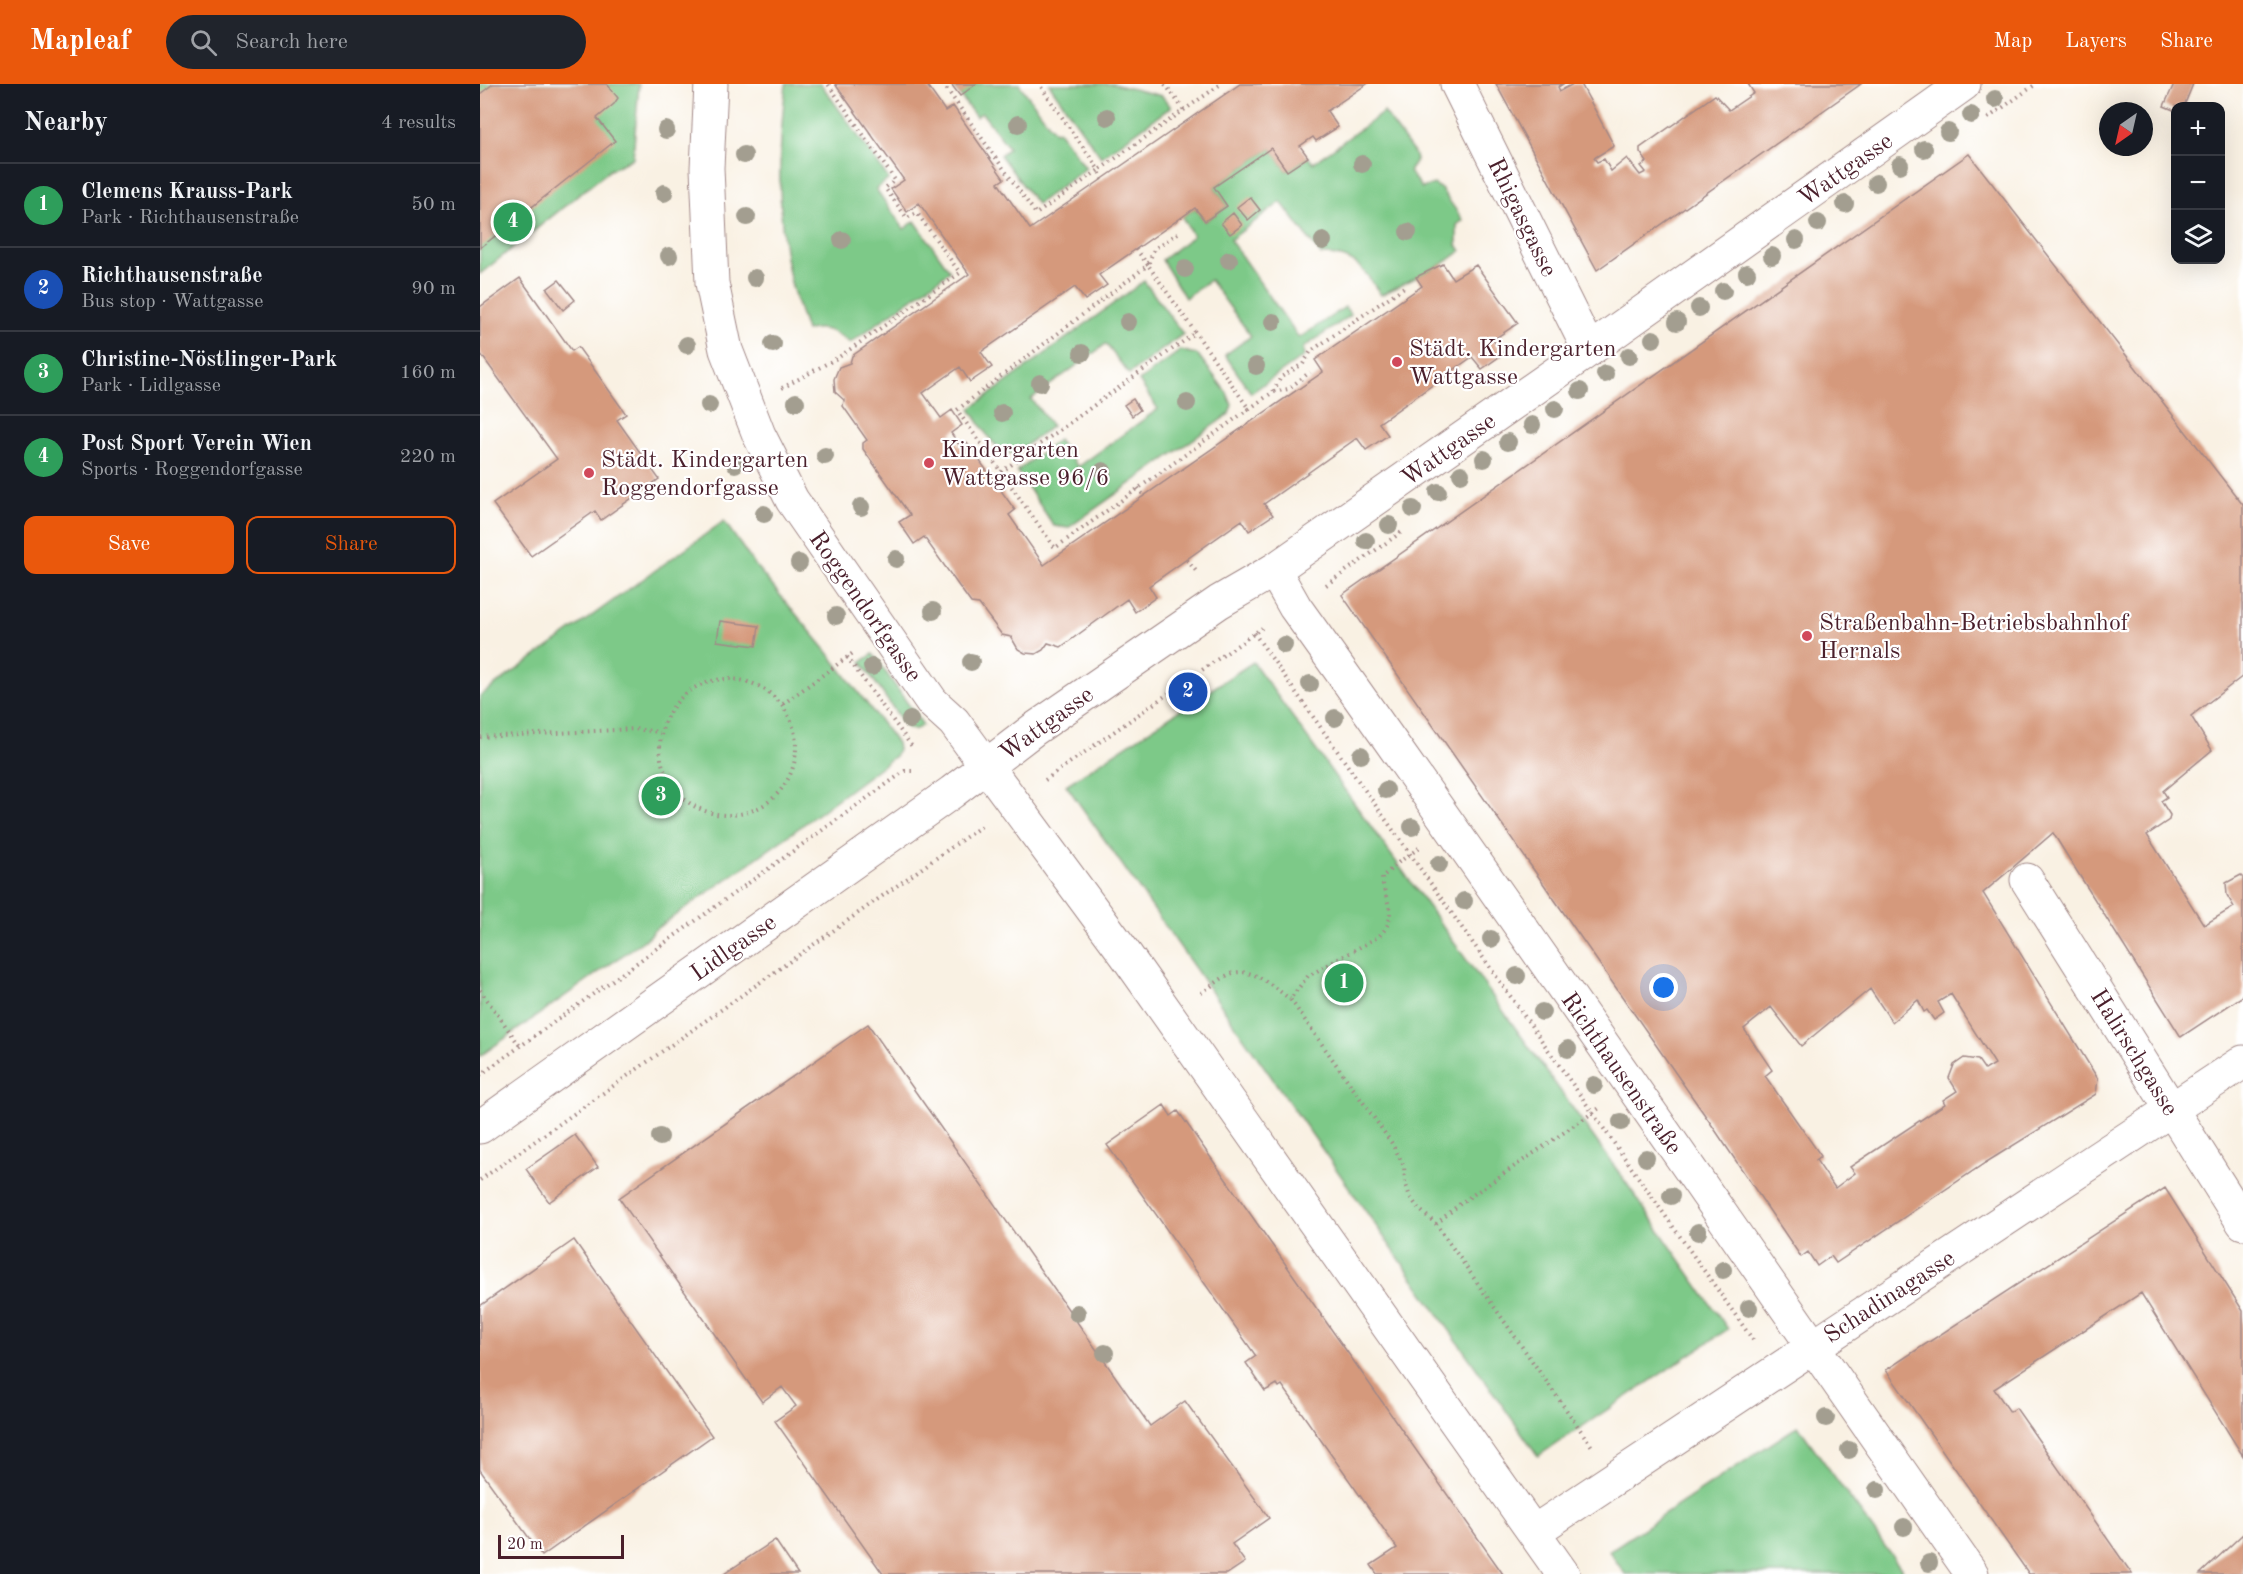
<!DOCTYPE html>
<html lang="en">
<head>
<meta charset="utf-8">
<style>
	:root { --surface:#171b24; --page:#20242c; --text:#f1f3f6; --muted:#9ea1a6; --line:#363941; --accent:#ea580c }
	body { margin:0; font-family:"Old Standard TT",serif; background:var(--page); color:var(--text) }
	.controls { position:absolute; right:18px; top:18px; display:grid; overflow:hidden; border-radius:12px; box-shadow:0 6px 24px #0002 }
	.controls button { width:54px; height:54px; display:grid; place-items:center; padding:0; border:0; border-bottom:2px solid var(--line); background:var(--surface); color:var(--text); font:30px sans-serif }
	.compass { position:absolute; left:1619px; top:18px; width:54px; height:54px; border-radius:50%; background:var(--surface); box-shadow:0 6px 24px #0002; rotate:214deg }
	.scale { position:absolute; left:18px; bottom:15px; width:126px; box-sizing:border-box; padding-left:6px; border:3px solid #4a1f2b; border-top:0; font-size:16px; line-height:21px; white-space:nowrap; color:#4a1f2b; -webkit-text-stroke:4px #fff; paint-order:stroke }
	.you { position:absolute; left:1184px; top:904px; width:21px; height:21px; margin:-15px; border:4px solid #fff; border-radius:50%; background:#1a73e8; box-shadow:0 0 0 9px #1a73e833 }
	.badge { display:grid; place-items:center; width:39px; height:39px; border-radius:50%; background:var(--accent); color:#fff; font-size:20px; font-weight:700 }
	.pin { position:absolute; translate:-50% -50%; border:3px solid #fff; box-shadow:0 2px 6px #0006 }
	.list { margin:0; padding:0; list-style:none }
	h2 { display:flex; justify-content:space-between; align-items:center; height:78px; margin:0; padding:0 24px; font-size:26px }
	h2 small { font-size:20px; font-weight:400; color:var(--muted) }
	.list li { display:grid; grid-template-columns:39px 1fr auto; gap:18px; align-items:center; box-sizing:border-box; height:84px; padding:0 24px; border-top:2px solid var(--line) }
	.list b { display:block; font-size:22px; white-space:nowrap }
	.list p { margin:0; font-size:20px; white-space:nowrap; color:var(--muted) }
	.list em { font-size:20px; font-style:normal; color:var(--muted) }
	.actions { display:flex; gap:12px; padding:18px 24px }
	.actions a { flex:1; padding:14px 0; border:2px solid var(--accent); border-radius:12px; text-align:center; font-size:21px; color:var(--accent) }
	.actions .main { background:var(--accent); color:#fff }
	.icon { flex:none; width:33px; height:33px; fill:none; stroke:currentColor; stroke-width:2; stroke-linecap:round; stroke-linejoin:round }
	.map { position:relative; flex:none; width:1763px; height:1490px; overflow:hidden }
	header { display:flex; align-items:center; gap:36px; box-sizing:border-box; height:84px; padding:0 30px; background:var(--accent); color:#fff }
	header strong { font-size:28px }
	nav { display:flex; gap:33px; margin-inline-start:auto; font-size:21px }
	.search { width:420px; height:54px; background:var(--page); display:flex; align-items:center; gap:15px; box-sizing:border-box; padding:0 21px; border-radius:33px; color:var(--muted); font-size:22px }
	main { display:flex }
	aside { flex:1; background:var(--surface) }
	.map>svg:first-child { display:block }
	.green { fill:#7dc988; stroke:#64745a; stroke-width:1.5 }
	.building { fill:#d5997b; fill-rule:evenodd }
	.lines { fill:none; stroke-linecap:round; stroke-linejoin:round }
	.minor-casing { stroke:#a28887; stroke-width:35 }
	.tertiary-casing { stroke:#a28887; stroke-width:35 }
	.secondary-casing { stroke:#a28887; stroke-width:35 }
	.path { stroke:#a28887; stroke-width:4; stroke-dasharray:1.5 4.5; stroke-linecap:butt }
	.minor { stroke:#fff; stroke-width:33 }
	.tertiary { stroke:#fff; stroke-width:33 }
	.secondary { stroke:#fff; stroke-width:33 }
	.tree { fill:#a39e90 }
	.poi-dot { fill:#d1495b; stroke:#fff; stroke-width:2 }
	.labels { text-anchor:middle; stroke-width:4.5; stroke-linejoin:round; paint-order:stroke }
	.street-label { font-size:24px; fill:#4a1f2b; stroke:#fff }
	.poi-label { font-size:24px; fill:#4a1f2b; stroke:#fff; text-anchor:start }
</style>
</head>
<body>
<header>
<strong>Mapleaf</strong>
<div class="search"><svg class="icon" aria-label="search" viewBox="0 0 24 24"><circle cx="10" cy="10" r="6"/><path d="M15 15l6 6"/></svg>Search here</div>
<nav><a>Map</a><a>Layers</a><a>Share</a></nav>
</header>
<main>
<aside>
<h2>Nearby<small>4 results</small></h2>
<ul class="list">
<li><span class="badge" style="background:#2e9e5b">1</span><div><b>Clemens Krauss-Park</b><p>Park · Richthausenstraße</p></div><em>50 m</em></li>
<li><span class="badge" style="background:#1a4fb4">2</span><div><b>Richthausenstraße</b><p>Bus stop · Wattgasse</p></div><em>90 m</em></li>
<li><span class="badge" style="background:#2e9e5b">3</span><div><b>Christine-Nöstlinger-Park</b><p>Park · Lidlgasse</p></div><em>160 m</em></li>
<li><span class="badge" style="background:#2e9e5b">4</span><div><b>Post Sport Verein Wien</b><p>Sports · Roggendorfgasse</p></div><em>220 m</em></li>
</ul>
<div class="actions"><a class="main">Save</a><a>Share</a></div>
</aside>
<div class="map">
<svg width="1763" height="1490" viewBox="0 0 1763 1490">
	<rect width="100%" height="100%" fill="#fff"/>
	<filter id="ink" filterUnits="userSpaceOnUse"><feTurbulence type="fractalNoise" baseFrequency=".0167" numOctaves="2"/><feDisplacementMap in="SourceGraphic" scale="12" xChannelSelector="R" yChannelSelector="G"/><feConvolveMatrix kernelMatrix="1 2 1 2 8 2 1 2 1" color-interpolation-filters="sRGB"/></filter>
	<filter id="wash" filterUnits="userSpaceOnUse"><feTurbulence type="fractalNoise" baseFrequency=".008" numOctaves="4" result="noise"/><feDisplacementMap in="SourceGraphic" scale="24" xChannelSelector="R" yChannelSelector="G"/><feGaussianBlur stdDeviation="1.35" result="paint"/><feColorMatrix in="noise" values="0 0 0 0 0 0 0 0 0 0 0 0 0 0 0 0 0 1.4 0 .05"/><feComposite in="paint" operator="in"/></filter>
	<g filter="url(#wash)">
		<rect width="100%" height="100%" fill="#f9f1e3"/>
		<path class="green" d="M 0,0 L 159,0 L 153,74 L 130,86 L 0,190 Z
			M 306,0 L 341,0 L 409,95 L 396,105 L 424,145 L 435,137 L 470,187 L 370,259 C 356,248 343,241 326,247 C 321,230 314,212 310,194 C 296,130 298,64 306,0 Z
			M 471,0 L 539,0 L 575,48 L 579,47 L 606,84 L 557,120 L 520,71 L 529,64 L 502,29 L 496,33 Z
			M 569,0 L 633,0 L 682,12 L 691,23 L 621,73 Z
			M 904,28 L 934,69 L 936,76 L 929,88 L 942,104 L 954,100 L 961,105 L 983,136 L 977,141 L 977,161 L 981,167 L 963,180 L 901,211 C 883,185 876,170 841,171 L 801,118 L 750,156 L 819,254 L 865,223 L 871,231 L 823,264 L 824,272 L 771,309 L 745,271 L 771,252 L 730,196 L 705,214 L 682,176 L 713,152 L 702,133 L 715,124 L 725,137 L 747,122 L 734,103 L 791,64 L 807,87 L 828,73 L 833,79 Z
			M 664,197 L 703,250 L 649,290 L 626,260 L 551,315 L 572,342 L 535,369 C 514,371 501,340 490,325 Z
			M 701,266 L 718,271 L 747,309 L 752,321 L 749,330 L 588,444 L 574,442 L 537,387 L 578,356 L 598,383 L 678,325 L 659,297 Z
			M 244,437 L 274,480 L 346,566 L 417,659 L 418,666 L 415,672 L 308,752 L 173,847 L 170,852 L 0,972 L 0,612 Z
			M 393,570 L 443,641 C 436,646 433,647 426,643 L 381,578 Z
			M 773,578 L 1145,1097 L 1248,1245 L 1058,1372 L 586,701 Z
			M 1318,1342 L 1425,1490 L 1145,1490 L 1129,1467 Z"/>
		<g id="blocks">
			<path class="building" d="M 13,0 L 127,0 L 138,14 L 134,20 L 117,34 L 135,57 L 0,164 L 0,10 Z
				M 355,0 L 446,0 L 465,27 L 473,22 L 524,95 L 518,99 L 550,145 L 760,0 L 887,0 L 847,27 L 858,43 L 836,57 L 833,53 L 820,62 L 828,73 L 807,87 L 791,64 L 734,103 L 747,122 L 725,137 L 715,124 L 619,191 L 627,201 L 605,216 L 595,203 L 501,268 L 512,283 L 490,298 L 480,283 L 443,309 L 461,334 L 472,326 L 482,341 L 471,349 L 481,364 L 487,359 L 535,426 L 529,431 L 564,481 L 843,288 L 835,276 L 942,202 L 936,193 L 963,180 L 973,195 L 996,181 L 1038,239 L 1013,256 L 1023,270 L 1002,285 L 992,273 L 899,339 L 908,351 L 886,366 L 877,354 L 784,420 L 793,431 L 769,447 L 762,436 L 669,502 L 676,513 L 655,528 L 647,515 L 581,563 L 568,559 L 563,566 L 556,570 L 545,569 L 538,565 L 531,553 L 522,551 L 499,520 L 491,519 L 444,453 L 434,460 L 419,438 L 430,431 L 383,365 L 383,359 L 387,356 L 363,322 L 364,316 L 355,308 L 354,295 L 359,283 L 370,279 L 372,272 L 489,190 L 439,119 L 427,128 L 411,105 L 424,96 Z
				M 471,0 L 496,0 L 480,12 Z
				M 1016,0 L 1083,0 L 1078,3 L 1080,7 L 1093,0 L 1101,0 L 1134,62 L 1114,74 L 1117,78 L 1124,75 L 1131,87 L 1147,74 L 1160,91 L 1166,88 L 1161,82 L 1167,78 L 1160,68 L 1160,64 L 1235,11 L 1249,26 L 1274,9 L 1268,0 L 1381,0 L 1117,186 Z
				M 1694,0 L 1713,0 L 1704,22 L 1696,22 L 1696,27 L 1684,22 Z
				M 1489,70 L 1763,421 L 1763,592 L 1711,632 L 1732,666 L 1683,707 L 1687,713 L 1681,717 L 1690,731 L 1689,736 L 1667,751 L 1724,841 L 1754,823 L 1747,811 L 1746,799 L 1761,791 L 1763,793 L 1763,912 L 1701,953 L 1573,749 L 1503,809 L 1618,995 L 1616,1010 L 1505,1079 L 1356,1179 L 1351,1172 L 1337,1182 L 1328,1168 L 1321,1173 L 1229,1037 L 862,511 ZM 1390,905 L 1412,938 L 1438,916 L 1444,928 L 1447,926 L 1454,936 L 1464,929 L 1458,918 L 1471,910 L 1515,980 L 1505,986 L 1498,976 L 1484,974 L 1474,981 L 1469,994 L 1477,1007 L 1463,1016 L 1465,1020 L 1370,1083 L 1375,1089 L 1355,1104 L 1336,1076 L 1341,1072 L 1285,992 L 1292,986 L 1264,945 L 1291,923 L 1321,962 Z
				M 770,113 L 780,126 L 768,136 L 757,123 Z
				M 753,129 L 762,141 L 750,150 L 741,139 Z
				M 40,194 L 92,267 L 98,263 L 146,330 L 137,336 L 179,395 L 121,436 L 115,427 L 51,472 L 13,420 L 77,375 L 0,269 L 0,223 Z
				M 79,196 L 95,216 L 83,226 L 67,205 Z
				M 653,315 L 660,326 L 652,332 L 644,321 Z
				M 240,537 L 279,542 L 276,562 L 237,557 Z
				M 388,940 L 670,1342 L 705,1317 L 789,1434 L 752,1460 L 765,1478 L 747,1490 L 403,1490 L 295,1337 L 316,1322 L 302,1303 L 282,1318 L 139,1114 Z
				M 684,1021 L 691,1032 L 698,1027 L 1023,1490 L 897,1490 L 891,1481 L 917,1464 L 802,1301 L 799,1303 L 797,1300 L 785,1307 L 766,1279 L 776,1272 L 627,1061 Z
				M 95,1051 L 118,1083 L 69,1118 L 46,1085 Z
				M 1685,1104 L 1763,1227 L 1763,1372 L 1661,1209 L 1514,1305 L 1530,1328 L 1536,1324 L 1652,1490 L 1549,1490 L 1406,1286 Z
				M 94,1156 L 232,1352 L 62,1472 L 0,1386 L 0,1222 Z
				M 1763,1450 L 1763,1490 L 1720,1490 Z
				M 295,1456 L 318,1490 L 244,1490 Z"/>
		</g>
	</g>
	<g filter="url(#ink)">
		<use href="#blocks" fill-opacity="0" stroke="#a28887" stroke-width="1.5"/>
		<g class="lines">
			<g class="minor-casing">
				<path id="minor" d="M 231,0 L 227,84 L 232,199 L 246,266 L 279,351 L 312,416 L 452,618 L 474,638 L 507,683
					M 977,0 L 1109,266
					M 794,486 L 815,523 C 1044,843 1266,1168 1492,1490
					M 1547,796 L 1763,1139
					M 1055,1447 L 1763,978"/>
			</g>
			<g class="tertiary-casing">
				<path id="tertiary" d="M 507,683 L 646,871 L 1083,1490"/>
			</g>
			<g class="secondary-casing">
				<path id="secondary" d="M 0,1043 L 472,708 L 553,646 L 739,518 L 794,486 L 1109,266 L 1484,0"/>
			</g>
			<path class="path" d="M 463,0 L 556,130 L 619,86 L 559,0
				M 685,0 L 704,26
				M 1508,34 L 1556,0
				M 622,96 L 619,86 L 741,0
				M 656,165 L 668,181 L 477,326 L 575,464 L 769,325 L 668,181 L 674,165 L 698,149
				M 302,304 L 359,273 L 480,189 L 437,129 L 427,134 L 405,104 L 415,96 L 348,0
				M 794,308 L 808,305 L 830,288
				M 769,325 L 793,308 L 801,293 L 823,280 L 831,267 L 927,201
				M 521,388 L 715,249
				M 658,404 L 664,412
				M 707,476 L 716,487
				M 846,501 L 923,447
				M 774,549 L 1273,1256
				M 367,573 L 433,664
				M180 663a68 68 0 1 1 136 0a68 68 0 1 1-136 0Z
				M 303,620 L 373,569
				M 0,653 L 154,645 L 180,648
				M 565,696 L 782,544
				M 939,764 L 919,778 L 902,793 C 904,818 921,832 898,853 L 828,892 L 810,915 L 911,1058 L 924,1082 L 925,1098 L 930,1113 L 939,1125 L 956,1140 L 1113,1364
				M 0,906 L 40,962
				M 721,909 C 730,904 738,896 748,891 C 771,880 793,903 810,915
				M 0,991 L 425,687 L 434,687
				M 0,1096 L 503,741
				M 956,1140 L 981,1119 L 1121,1023"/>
			<use href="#minor" class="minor"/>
			<use href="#tertiary" class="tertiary"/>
			<use href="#secondary" class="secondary"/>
		</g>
		<g class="tree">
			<circle cx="1515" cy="15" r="9"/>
			<circle cx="1491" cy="31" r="9"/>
			<circle cx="627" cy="33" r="9"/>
			<circle cx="538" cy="40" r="9"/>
			<circle cx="186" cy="46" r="9"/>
			<circle cx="1468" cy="48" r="9"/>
			<circle cx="1444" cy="65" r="9"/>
			<circle cx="264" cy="71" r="9"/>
			<circle cx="882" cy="80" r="9"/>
			<circle cx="1420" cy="81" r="9"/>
			<circle cx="1396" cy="99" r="9"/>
			<circle cx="184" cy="109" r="9"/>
			<circle cx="1365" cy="120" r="9"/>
			<circle cx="267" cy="133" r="9"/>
			<circle cx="1338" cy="139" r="9"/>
			<circle cx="928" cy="148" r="9"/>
			<circle cx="362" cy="156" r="9"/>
			<circle cx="1316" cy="156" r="9"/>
			<circle cx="843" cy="157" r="9"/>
			<circle cx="189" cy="172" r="9"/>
			<circle cx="1292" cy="172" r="9"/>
			<circle cx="749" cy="176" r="9"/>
			<circle cx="705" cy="185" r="9"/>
			<circle cx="1267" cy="189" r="9"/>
			<circle cx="275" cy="194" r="9"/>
			<circle cx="1243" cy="207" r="9"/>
			<circle cx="1219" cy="224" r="9"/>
			<circle cx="648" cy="238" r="9"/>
			<circle cx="793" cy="238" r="9"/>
			<circle cx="1197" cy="238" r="9"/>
			<circle cx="1173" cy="255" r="9"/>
			<circle cx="293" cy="260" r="9"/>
			<circle cx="207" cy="261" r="9"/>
			<circle cx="602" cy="269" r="9"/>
			<circle cx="1149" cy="272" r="9"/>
			<circle cx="776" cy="282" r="9"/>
			<circle cx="1125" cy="290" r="9"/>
			<circle cx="560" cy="299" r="9"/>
			<circle cx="1100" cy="307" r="9"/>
			<circle cx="316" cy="318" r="9"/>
			<circle cx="707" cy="319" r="9"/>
			<circle cx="229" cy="321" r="9"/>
			<circle cx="1075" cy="325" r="9"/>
			<circle cx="522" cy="329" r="9"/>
			<circle cx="1052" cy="341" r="9"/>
			<circle cx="1028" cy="358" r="9"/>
			<circle cx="345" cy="372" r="9"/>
			<circle cx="1004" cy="375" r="9"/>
			<circle cx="255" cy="380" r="9"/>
			<circle cx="623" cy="387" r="9"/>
			<circle cx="981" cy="390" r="9"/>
			<circle cx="958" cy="408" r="9"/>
			<circle cx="381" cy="423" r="9"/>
			<circle cx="933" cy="425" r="9"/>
			<circle cx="284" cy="430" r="9"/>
			<circle cx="909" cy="441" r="9"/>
			<circle cx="886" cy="457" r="9"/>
			<circle cx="416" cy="475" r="9"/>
			<circle cx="319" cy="479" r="9"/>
			<circle cx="453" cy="527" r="9"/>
			<circle cx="356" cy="532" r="9"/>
			<circle cx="804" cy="561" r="9"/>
			<circle cx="491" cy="578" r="9"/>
			<circle cx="392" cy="583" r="9"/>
			<circle cx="830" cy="600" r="9"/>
			<circle cx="855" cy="634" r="9"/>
			<circle cx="430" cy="636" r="9"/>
			<circle cx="881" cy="671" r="9"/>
			<circle cx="906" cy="706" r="9"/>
			<circle cx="932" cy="743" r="9"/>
			<circle cx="959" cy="780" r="9"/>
			<circle cx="984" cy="817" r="9"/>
			<circle cx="1011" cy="855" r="9"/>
			<circle cx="1037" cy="892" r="9"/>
			<circle cx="1062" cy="928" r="9"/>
			<circle cx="1088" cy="965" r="9"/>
			<circle cx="1114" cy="1001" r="9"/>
			<circle cx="1141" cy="1038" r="9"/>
			<circle cx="180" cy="1053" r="9"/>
			<circle cx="1166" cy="1074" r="9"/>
			<circle cx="1191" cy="1112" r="9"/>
			<circle cx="1218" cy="1148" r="9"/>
			<circle cx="1243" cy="1186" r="9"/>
			<circle cx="1269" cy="1224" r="9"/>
			<circle cx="597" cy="1229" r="9"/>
			<circle cx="625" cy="1269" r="9"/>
			<circle cx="1346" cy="1334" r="9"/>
			<circle cx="1369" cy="1366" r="9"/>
			<circle cx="1397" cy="1406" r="9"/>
			<circle cx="1424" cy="1443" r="9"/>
			<circle cx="1449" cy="1479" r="9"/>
		</g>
	</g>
	<g class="poi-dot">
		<circle cx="917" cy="278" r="6"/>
		<circle cx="449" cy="379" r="6"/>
		<circle cx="109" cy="389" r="6"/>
		<circle cx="1327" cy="552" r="6"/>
	</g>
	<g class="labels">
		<g class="street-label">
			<text transform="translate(1365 85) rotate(-35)" y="8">Wattgasse</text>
			<text transform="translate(1043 133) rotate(64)" y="8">Rhigasgasse</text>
			<text transform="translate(968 365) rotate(-35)" y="8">Wattgasse</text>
			<text transform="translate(386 522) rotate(55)" y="8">Roggendorfgasse</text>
			<text transform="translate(566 639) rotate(-36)" y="8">Wattgasse</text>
			<text transform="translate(253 863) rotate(-35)" y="8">Lidlgasse</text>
			<text transform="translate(1655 968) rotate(58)" y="8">Halirschgasse</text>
			<text transform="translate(1142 989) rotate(55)" y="8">Richthausenstraße</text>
			<text transform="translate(1409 1212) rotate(-33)" y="8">Schadinagasse</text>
		</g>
		<g class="poi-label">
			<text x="929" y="272">Städt. Kindergarten<tspan x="929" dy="28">Wattgasse</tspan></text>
			<text x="461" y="373">Kindergarten<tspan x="461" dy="28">Wattgasse 96/6</tspan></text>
			<text x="121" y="383">Städt. Kindergarten<tspan x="121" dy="28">Roggendorfgasse</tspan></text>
			<text x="1339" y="546">Straßenbahn-Betriebsbahnhof<tspan x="1339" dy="28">Hernals</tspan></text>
		</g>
	</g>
</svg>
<div class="controls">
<button>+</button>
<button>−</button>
<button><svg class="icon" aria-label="layers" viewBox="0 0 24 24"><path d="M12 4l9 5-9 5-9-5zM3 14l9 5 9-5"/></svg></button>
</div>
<svg class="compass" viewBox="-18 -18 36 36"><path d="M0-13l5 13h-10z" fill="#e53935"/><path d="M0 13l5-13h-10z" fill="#9ea1a6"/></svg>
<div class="scale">20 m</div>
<div class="you"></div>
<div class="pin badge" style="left:864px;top:899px;background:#2e9e5b">1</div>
<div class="pin badge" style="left:708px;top:608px;background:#1a4fb4">2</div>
<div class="pin badge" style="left:181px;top:712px;background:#2e9e5b">3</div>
<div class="pin badge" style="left:33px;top:138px;background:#2e9e5b">4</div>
</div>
</main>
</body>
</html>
